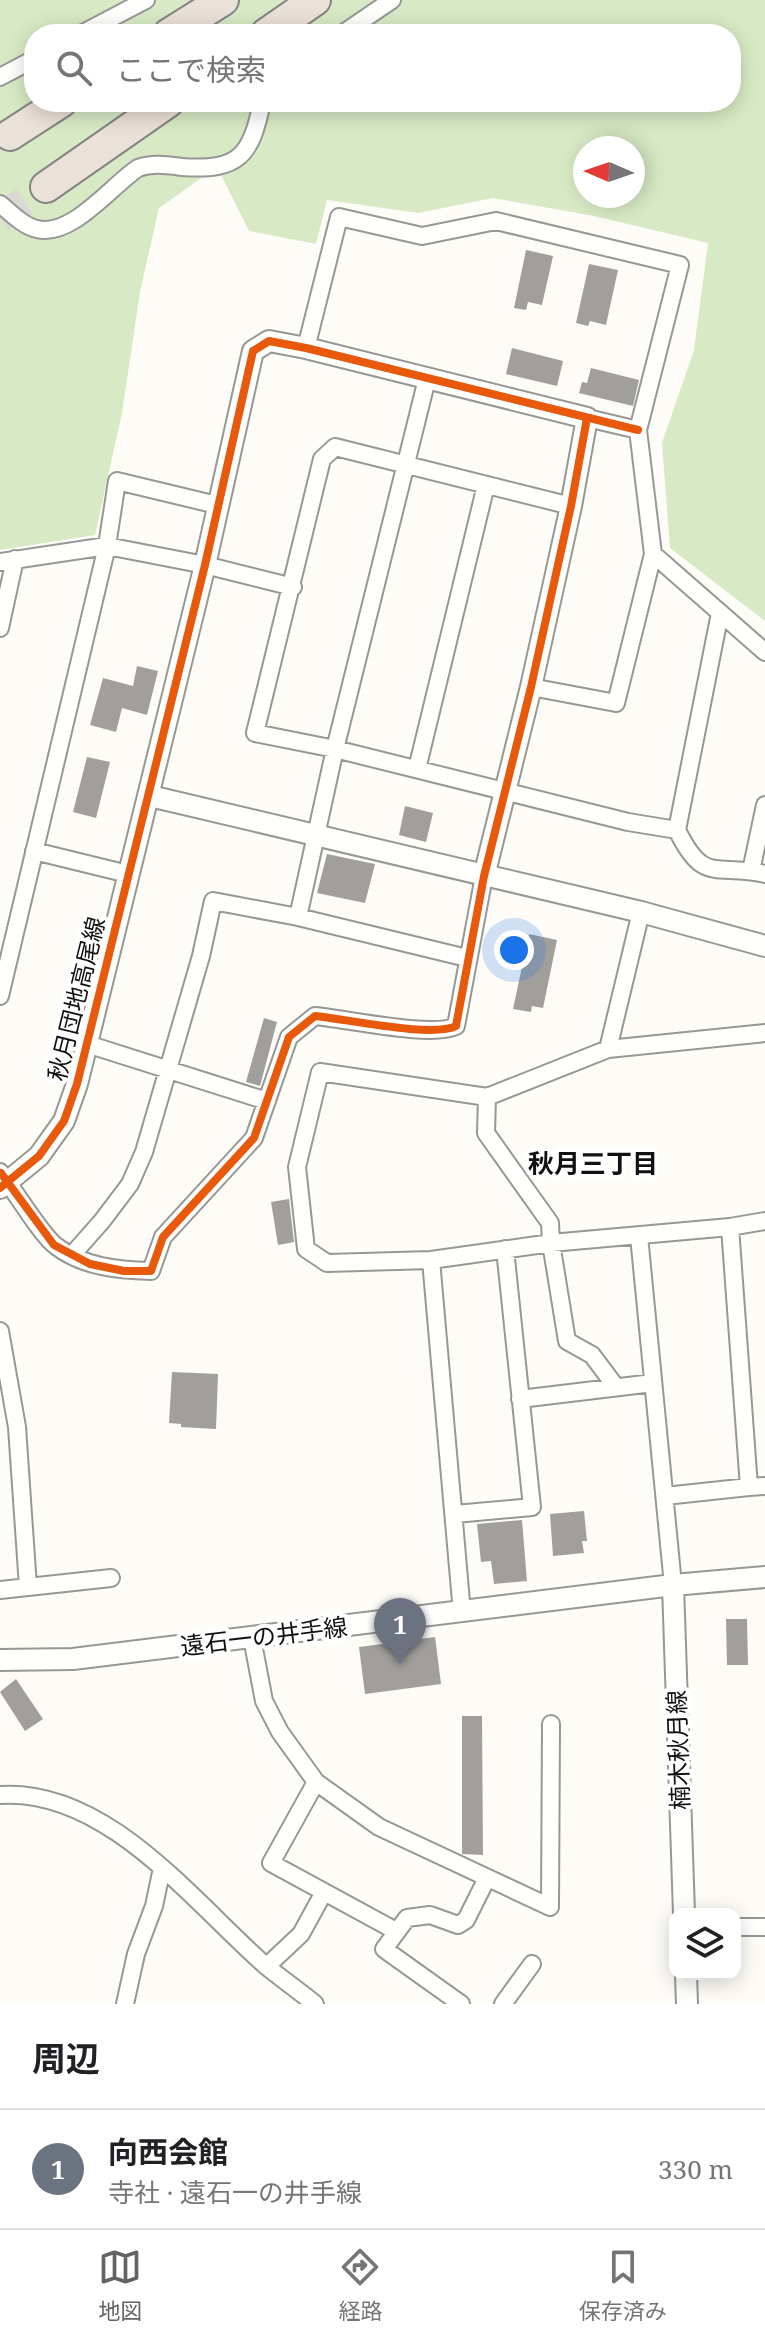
<!DOCTYPE html>
<html lang="ja">
<head>
<meta charset="utf-8">
<style>
	:root { --surface:#fff; --page:#f2f2f2; --text:#202124; --muted:#757577; --line:#e0e0e0; --accent:#646362 }
	body { margin:0; font-family:"Noto Serif","Noto Sans JP",serif; background:var(--page); color:var(--text) }
	.controls { position:absolute; right:24px; bottom:24px; display:grid; overflow:hidden; border-radius:16px; box-shadow:0 4px 20px #0003 }
	.controls button { width:72px; height:72px; display:grid; place-items:center; padding:0; border:0; border-bottom:2px solid var(--line); background:var(--surface); color:var(--text); font:40px sans-serif }
	.compass { position:absolute; left:573px; top:136px; width:72px; height:72px; border-radius:50%; background:var(--surface); box-shadow:0 4px 20px #0003; rotate:272deg }
	.you { position:absolute; left:514px; top:950px; width:28px; height:28px; margin:-20px; border:6px solid #fff; border-radius:50%; background:#1a73e8; box-shadow:0 0 0 12px #1a73e833 }
	.badge { display:grid; place-items:center; width:52px; height:52px; border-radius:50%; background:var(--accent); color:#fff; font-size:26px; font-weight:700 }
	.pin { position:absolute; translate:-50% -66px; filter:drop-shadow(0 2px 4px #0008) }
	.pin::after { content:''; position:absolute; top:42px; width:28px; height:24px; background:inherit; clip-path:polygon(0 0,100% 0,50% 100%) }
	.list { margin:0; padding:0; list-style:none }
	h2 { display:flex; justify-content:space-between; align-items:center; height:104px; margin:0; padding:0 32px; font-size:34px }
	h2 small { font-size:26px; font-weight:400; color:var(--muted) }
	.list li { display:grid; grid-template-columns:52px 1fr auto; gap:24px; align-items:center; box-sizing:border-box; height:120px; padding:0 32px; border-top:2px solid var(--line) }
	.list b { display:block; font-size:30px; white-space:nowrap }
	.list p { margin:0; font-size:26px; white-space:nowrap; color:var(--muted) }
	.list em { font-size:26px; font-style:normal; color:var(--muted) }
	.icon { flex:none; width:44px; height:44px; fill:none; stroke:currentColor; stroke-width:2; stroke-linecap:round; stroke-linejoin:round }
	.map { position:relative; flex:none; width:765px; height:2004px; overflow:hidden }
	.search { position:absolute; background:var(--surface); box-shadow:0 4px 20px #0003; left:24px; right:24px; top:24px; height:88px; display:flex; align-items:center; gap:20px; box-sizing:border-box; padding:0 28px; border-radius:32px; color:var(--muted); font-size:30px }
	.sheet { height:224px; background:var(--surface) }
	nav { display:flex; justify-content:space-around; align-items:center; box-sizing:border-box; height:112px; border-top:2px solid var(--line); background:var(--surface); font-size:22px; color:var(--muted) }
	nav a { display:grid; justify-items:center; gap:4px }
	nav .on { color:var(--accent) }
	.map>svg:first-child { display:block }
	.forest { fill:#d8eac5; fill-rule:evenodd }
	.building { fill:#a19f9c }
	.lines { fill:none; stroke-linecap:round; stroke-linejoin:round }
	.motorway-tunnel { stroke:#dad9d4; stroke-width:30; stroke-dasharray:30 15; stroke-linecap:butt }
	.minor-casing { stroke:#979795; stroke-width:20 }
	.tertiary-casing { stroke:#979795; stroke-width:24 }
	.motorway-casing { stroke:#858482; stroke-width:34 }
	.minor { stroke:#fffffe; stroke-width:16 }
	.tertiary { stroke:#fffffe; stroke-width:20 }
	.motorway { stroke:#eae1d8; stroke-width:30 }
	.cycleway-casing { stroke:#fff; stroke-width:13 }
	.cycleway { stroke:#e8590c; stroke-width:8 }
	.labels { text-anchor:middle; stroke-width:8; stroke-linejoin:round; paint-order:stroke }
	.street-label { font-size:24px; fill:#111; stroke:#fff }
	.neighbourhood-label { font-size:26px; font-weight:bold; fill:#111; stroke:#fff }
</style>
</head>
<body>
<div class="map">
<svg width="765" height="2004" viewBox="0 0 765 2004">
	<rect width="100%" height="100%" fill="#fdfcf7"/>
	<path class="forest" d="M 0,0 L 765,0 L 765,621 L 670,548 L 662,443 L 694,350 L 708,243 L 594,216 L 493,198 L 418,213 L 327,200 L 316,244 L 249,231 L 217,167 L 159,208 L 140,292 L 122,413 L 95,535 L 0,550 ZM 34,34 L 731,34 L 731,102 L 34,102 ZM 585,148 L 633,148 L 633,196 L 585,196 Z"/>
	<path class="building" d="M 526,250 L 553,256 L 542,305 L 528,302 L 526,310 L 514,308 Z
		M 589,264 L 618,270 L 606,325 L 590,321 L 588,326 L 576,323 Z
		M 512,348 L 563,361 L 557,386 L 506,374 Z
		M 591,368 L 639,380 L 633,406 L 579,393 L 582,382 L 587,383 Z
		M 137,666 L 158,671 L 147,715 L 122,708 L 116,732 L 90,725 L 103,678 L 133,686 Z
		M 87,757 L 110,762 L 96,818 L 73,812 Z
		M 405,806 L 433,813 L 426,842 L 399,835 Z
		M 327,854 L 375,864 L 365,903 L 317,893 Z
		M 529,934 L 557,940 L 543,1008 L 532,1006 L 531,1012 L 513,1009 Z
		M 264,1018 L 277,1022 L 260,1086 L 246,1082 Z
		M 289,1199 L 294,1242 L 278,1245 L 271,1202 Z
		M 172,1372 L 218,1374 L 216,1429 L 181,1427 L 181,1424 L 169,1423 Z
		M 584,1511 L 587,1541 L 582,1541 L 584,1553 L 553,1556 L 550,1514 Z
		M 522,1520 L 527,1581 L 494,1584 L 491,1561 L 481,1562 L 477,1524 Z
		M 726,1619 L 747,1619 L 748,1665 L 727,1665 Z
		M 435,1637 L 441,1684 L 365,1694 L 359,1647 Z
		M 16,1679 L 43,1719 L 25,1731 L 0,1692 Z
		M 462,1716 L 482,1716 L 483,1855 L 462,1854 Z"/>
	<g class="lines">
		<path class="motorway-tunnel" d="M 0,218 L 46,187"/>
		<g class="minor-casing">
			<path id="minor" d="M 81,34 L 146,0
				M 342,34 L 392,0
				M 0,77 L 34,59
				M 0,204 C 11,213 23,226 37,229 C 71,238 111,186 138,168 C 152,163 166,165 182,167 C 239,171 251,156 262,102
				M 306,348 L 339,217 L 422,236 L 496,221 L 680,265 L 638,430 L 653,554 L 616,703 L 531,687
				M 587,418 L 638,430
				M 571,506 L 335,447 L 322,459 L 255,733 L 335,749 L 628,822 L 677,830
				M 653,554 L 765,652
				M 0,562 L 107,546 L 205,565 L 293,587
				M 720,613 L 677,830 C 704,885 715,863 765,874
				M 0,628 L 15,559
				M 417,769 L 486,485
				M 34,851 L 128,874
				M 751,871 L 765,805
				M 298,917 L 335,749 L 427,379
				M 0,996 L 107,546 L 117,481 L 217,505
				M 765,1033 L 608,1049 L 487,1097 L 320,1072 L 297,1167 L 306,1249 L 327,1263 L 431,1260 L 551,1243 L 730,1227 L 765,1221
				M 87,1044 L 267,1101
				M 608,1049 L 641,912
				M 487,1097 L 486,1133 L 550,1223 L 551,1243 L 567,1341 L 592,1355 L 616,1387
				M 0,1172 C 14,1189 41,1235 56,1246 C 83,1267 118,1270 151,1271 L 163,1237 L 254,1138 L 289,1037 L 315,1016 C 346,1019 433,1038 456,1026 L 484,876
				M 730,1227 L 749,1487 L 765,1486
				M 639,1236 L 673,1585
				M 72,1255 L 102,1221 L 130,1184 L 144,1152 L 201,956 L 213,901 L 298,917 L 467,958
				M 431,1260 L 462,1613
				M 0,1331 L 17,1427 L 28,1587 L 0,1590
				M 520,1399 L 653,1383
				M 665,1496 L 749,1487
				M 455,1514 L 532,1507 L 505,1249
				M 28,1587 L 111,1578
				M 252,1638 L 264,1701 L 280,1732 L 316,1782 L 379,1827 L 550,1907 L 551,1724
				M 316,1782 L 271,1863 L 396,1931
				M 0,1795 C 107,1788 193,1902 266,1966 C 282,1979 299,1991 315,2004
				M 735,1927 L 765,1927
				M 267,1966 L 301,1934 L 324,1892
				M 125,2004 L 136,1954 L 154,1906 L 162,1868
				M 461,2004 L 384,1949 L 407,1918 L 430,1915 L 458,1925 L 466,1920 L 487,1878
				M 503,2004 L 532,1964"/>
		</g>
		<g class="tertiary-casing">
			<path id="tertiary" d="M 150,796 L 641,912 L 765,946
				M 0,1188 L 39,1156 L 64,1121 L 77,1084 L 205,565 L 253,351 L 269,341 L 306,348 L 587,418 L 571,506 L 531,687 L 484,876
				M 673,1585 L 684,1914
				M 0,1660 L 73,1659 L 673,1585 L 765,1577
				M 686,1974 L 687,2004"/>
		</g>
		<g class="motorway-casing">
			<path id="motorway" d="M 169,34 L 223,0
				M 266,34 L 315,0
				M 10,135 L 61,102
				M 46,187 L 168,102"/>
		</g>
		<use href="#minor" class="minor"/>
		<use href="#tertiary" class="tertiary"/>
		<use href="#motorway" class="motorway"/>
		<g class="cycleway-casing">
			<path id="cycleway" d="M 1,1173 L 54,1245 L 90,1264 L 124,1271 L 151,1271 L 163,1237 L 254,1138 L 289,1037 L 315,1016 C 346,1019 433,1038 456,1026 L 484,876 L 531,687 L 571,506 L 587,418
				M 0,1188 L 39,1156 L 64,1121 L 77,1084 L 205,565 L 253,351 L 269,341 L 306,348 L 638,430"/>
		</g>
		<use href="#cycleway" class="cycleway"/>
	</g>
	<g class="labels">
		<g class="street-label">
			<text transform="translate(77 999) rotate(-76)" y="8">秋月団地高尾線</text>
			<text transform="translate(264 1637) rotate(-7)" y="8">遠石一の井手線</text>
			<text transform="translate(679 1750) rotate(-92)" y="8">楠木秋月線</text>
		</g>
		<g class="neighbourhood-label">
			<text x="593" y="1173">秋月三丁目</text>
		</g>
	</g>
</svg>
<div class="controls">
<button><svg class="icon" aria-label="layers" viewBox="0 0 24 24"><path d="M12 4l9 5-9 5-9-5zM3 14l9 5 9-5"/></svg></button>
</div>
<svg class="compass" viewBox="-18 -18 36 36"><path d="M0-13l5 13h-10z" fill="#e53935"/><path d="M0 13l5-13h-10z" fill="#757577"/></svg>
<div class="you"></div>
<div class="pin badge" style="left:400px;top:1664px;background:#6b7280">1</div>
<div class="search"><svg class="icon" aria-label="search" viewBox="0 0 24 24"><circle cx="10" cy="10" r="6"/><path d="M15 15l6 6"/></svg>ここで検索</div>
</div>
<section class="sheet">
<h2>周辺<small></small></h2>
<ul class="list">
<li><span class="badge" style="background:#6b7280">1</span><div><b>向西会館</b><p>寺社 · 遠石一の井手線</p></div><em>330 m</em></li>
</ul>
</section>
<nav>
<a class="on"><svg class="icon" aria-label="map" viewBox="0 0 24 24"><path d="M3 6l6-2 6 2 6-2v14l-6 2-6-2-6 2zM9 4v14M15 6v14"/></svg>地図</a>
<a><svg class="icon" aria-label="directions" viewBox="0 0 24 24"><path d="M12 3l9 9-9 9-9-9zM9 14v-3h6M13 9l2 2-2 2"/></svg>経路</a>
<a><svg class="icon" aria-label="saved" viewBox="0 0 24 24"><path d="M7 4h10v16l-5-4-5 4z"/></svg>保存済み</a>
</nav>
</body>
</html>
